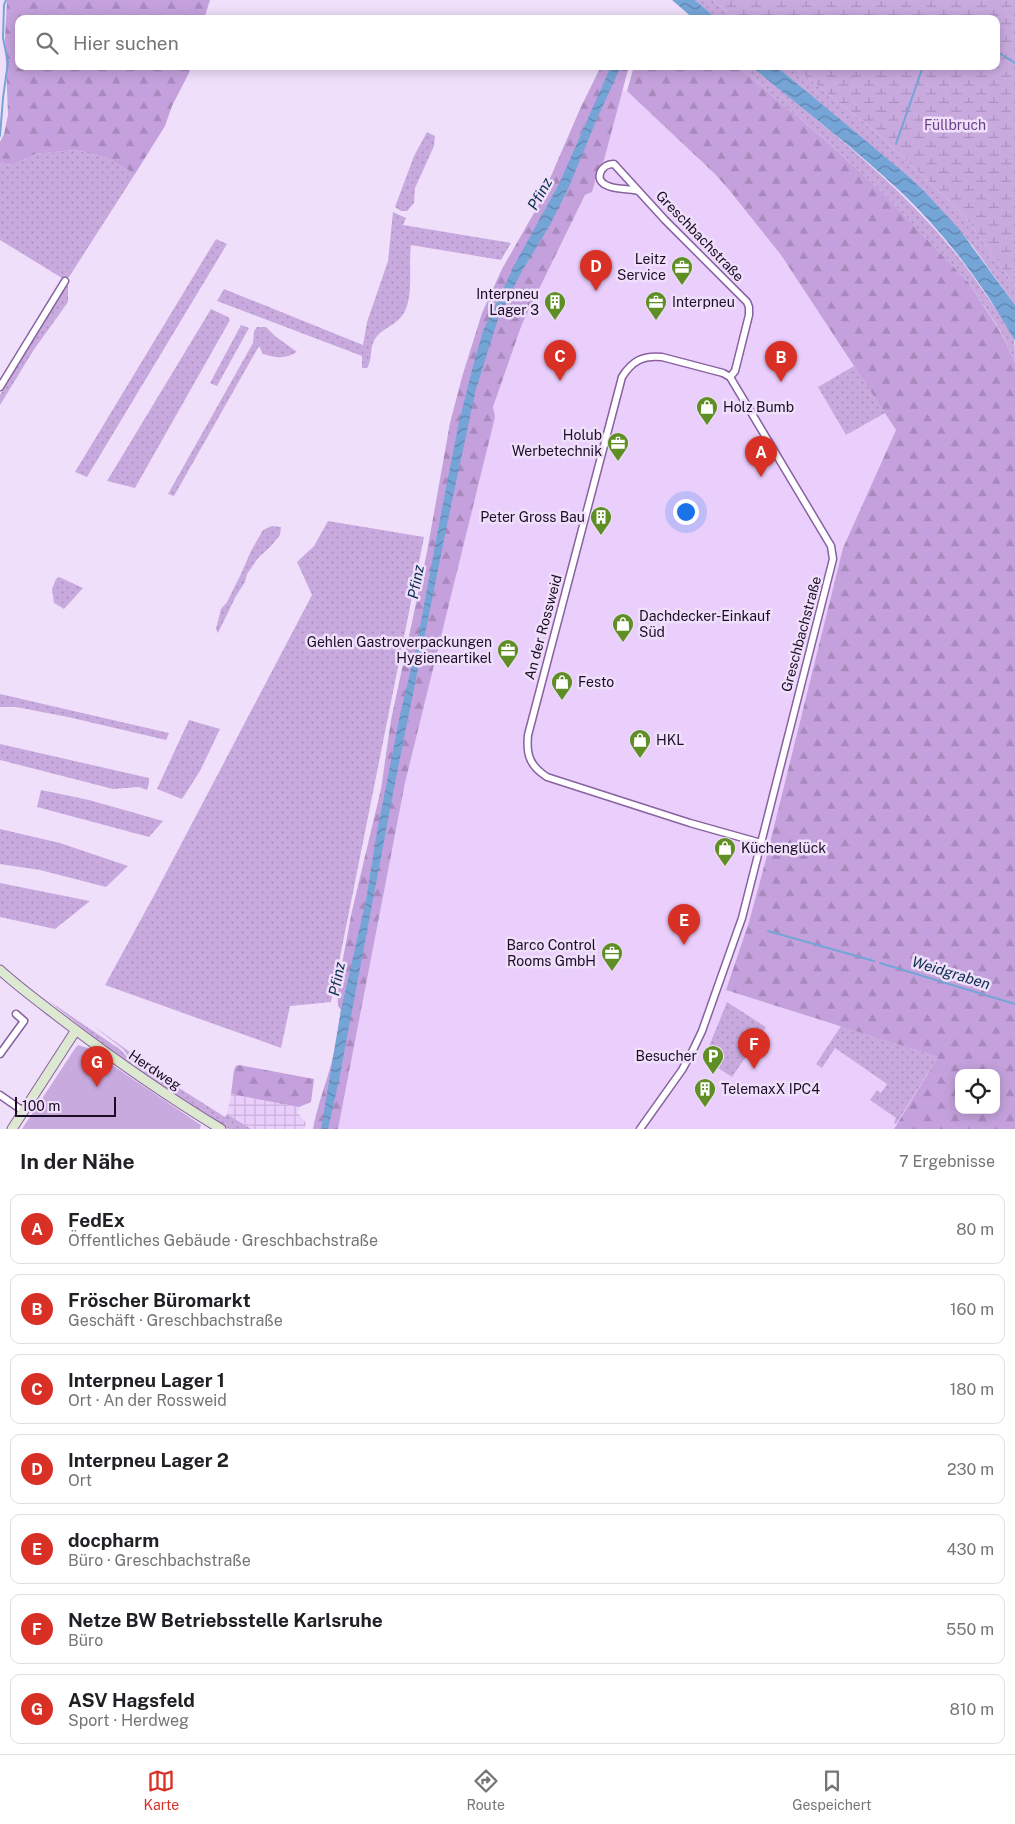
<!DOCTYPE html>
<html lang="de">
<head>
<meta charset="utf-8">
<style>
	:root { --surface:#fff; --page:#f2f2f2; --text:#202124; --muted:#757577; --line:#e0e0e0; --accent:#d93025 }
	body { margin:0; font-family:"Public Sans",sans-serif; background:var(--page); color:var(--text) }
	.controls { position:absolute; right:15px; bottom:15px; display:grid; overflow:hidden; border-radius:10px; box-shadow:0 2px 12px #0003 }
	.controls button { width:45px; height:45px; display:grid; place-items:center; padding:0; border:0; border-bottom:1px solid var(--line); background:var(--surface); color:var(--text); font:25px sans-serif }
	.scale { position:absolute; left:15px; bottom:12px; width:101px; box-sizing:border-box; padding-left:5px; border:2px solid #1c0c25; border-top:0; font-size:14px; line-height:18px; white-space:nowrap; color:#1c0c25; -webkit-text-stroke:4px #efdffa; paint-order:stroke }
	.you { position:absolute; left:685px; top:511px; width:18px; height:18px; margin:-12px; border:4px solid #fff; border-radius:50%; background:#1a73e8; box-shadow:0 0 0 8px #1a73e833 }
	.badge { display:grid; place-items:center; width:32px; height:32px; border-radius:50%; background:var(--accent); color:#fff; font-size:16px; font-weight:700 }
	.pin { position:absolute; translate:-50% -41px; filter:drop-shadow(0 1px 2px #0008) }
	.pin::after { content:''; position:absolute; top:26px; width:18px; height:15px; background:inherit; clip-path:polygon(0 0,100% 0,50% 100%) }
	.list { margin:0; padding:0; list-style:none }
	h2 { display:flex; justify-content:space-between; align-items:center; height:65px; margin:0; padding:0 20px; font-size:21px }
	h2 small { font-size:16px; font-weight:400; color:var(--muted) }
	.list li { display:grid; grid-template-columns:32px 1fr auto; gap:15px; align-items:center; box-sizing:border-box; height:70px; margin:0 10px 10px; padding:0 10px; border:1px solid var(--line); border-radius:10px }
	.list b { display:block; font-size:19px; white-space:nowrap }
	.list p { margin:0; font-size:16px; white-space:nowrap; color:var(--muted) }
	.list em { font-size:16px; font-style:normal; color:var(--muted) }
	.icon { flex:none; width:28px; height:28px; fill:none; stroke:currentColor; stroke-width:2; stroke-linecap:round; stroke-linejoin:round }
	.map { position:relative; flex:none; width:1015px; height:1129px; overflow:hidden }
	.search { position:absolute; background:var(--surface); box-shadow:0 2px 12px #0003; left:15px; right:15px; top:15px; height:55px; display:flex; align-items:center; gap:12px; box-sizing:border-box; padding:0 18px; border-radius:10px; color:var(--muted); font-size:19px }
	.sheet { height:625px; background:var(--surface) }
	nav { display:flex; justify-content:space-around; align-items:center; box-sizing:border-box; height:70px; border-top:1px solid var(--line); background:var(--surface); font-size:14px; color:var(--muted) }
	nav a { display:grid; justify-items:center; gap:2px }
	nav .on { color:var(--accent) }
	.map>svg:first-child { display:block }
	.built { fill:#eacffd }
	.industrial { fill:url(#industrial-grid) }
	.grass { fill:url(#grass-dots) }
	.forest { fill:url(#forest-firs); fill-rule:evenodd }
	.wetland { fill:url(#wetland-marsh) }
	.pitch { fill:#c9aadf }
	.water { fill:url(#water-waves) }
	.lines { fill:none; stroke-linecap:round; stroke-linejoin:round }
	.stream { stroke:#75a4d7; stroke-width:2 }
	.minor-casing { stroke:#8761a0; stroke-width:9 }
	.secondary-casing { stroke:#8761a0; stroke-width:11 }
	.minor { stroke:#fff; stroke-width:6 }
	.secondary { stroke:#dce9d0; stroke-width:9 }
	.labels { text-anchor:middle; stroke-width:5; stroke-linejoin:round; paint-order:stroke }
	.park-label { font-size:14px; fill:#6b3f86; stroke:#efdffa }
	.street-label { font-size:14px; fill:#1c0c25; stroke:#efdffa }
	.poi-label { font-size:14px; fill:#1c0c25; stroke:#efdffa; text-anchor:end }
	.water-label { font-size:15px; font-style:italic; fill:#0b2d4f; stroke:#efdffa }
</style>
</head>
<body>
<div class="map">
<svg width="1015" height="1129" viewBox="0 0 1015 1129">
	<defs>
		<pattern id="industrial-grid" width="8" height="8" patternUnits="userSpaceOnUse" patternTransform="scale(1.25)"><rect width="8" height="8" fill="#eacffd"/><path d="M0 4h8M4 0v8" fill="none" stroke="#c8b1d9"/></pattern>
		<pattern id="grass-dots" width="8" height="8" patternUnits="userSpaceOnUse" patternTransform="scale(1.25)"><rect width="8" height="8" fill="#c9aadf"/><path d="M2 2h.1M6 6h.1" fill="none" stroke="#ac91bf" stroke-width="1.8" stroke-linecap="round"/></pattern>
		<pattern id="forest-firs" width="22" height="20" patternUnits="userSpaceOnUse" patternTransform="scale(1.25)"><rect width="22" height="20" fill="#c4a1dc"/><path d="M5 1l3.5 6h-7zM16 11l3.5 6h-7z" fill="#a889bd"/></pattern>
		<pattern id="wetland-marsh" width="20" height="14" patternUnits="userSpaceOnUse" patternTransform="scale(1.25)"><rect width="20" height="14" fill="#c9aadf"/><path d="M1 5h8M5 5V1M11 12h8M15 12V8" fill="none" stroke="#ac91bf"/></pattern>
		<pattern id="water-waves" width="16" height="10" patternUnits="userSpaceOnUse" patternTransform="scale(1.25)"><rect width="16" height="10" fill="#75a4d7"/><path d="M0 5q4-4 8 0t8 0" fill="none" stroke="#5f84ae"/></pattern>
	</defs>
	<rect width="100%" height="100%" fill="#efdffa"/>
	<path class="built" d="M 622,90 L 627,91 L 715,174 L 730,191 L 781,255 L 896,430 L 843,548 L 752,919 L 726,990 L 938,1057 L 894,1129 L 338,1129 L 405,783 L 494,417 L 493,407 L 522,324 L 585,195 L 592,192 L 599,168 L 604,160 Z"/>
	<path class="industrial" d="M 231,1094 L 299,1107 L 298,1113 L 306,1123 L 304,1129 L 251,1129 L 227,1114 Z"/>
	<path class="grass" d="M 695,0 L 713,0 L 735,19 L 717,19 Z
		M 737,66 L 751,66 C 837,137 927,204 988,298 C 997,311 1009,325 1014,340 C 1015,346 1015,356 1015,362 L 1001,332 L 969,283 L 883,193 L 825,140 Z
		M 776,66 L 793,66 L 876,132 L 963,214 L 1015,286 L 1015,305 L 972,245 L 925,192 Z
		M 427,132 L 435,136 L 434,146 L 415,188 L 414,203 L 407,211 L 401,211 L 395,207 L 414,156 Z
		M 75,150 L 107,158 L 135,174 L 69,277 L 62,278 L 0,240 L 0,163 L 13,165 L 35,154 Z
		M 393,212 L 406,218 L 403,225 L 511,243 L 501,260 L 411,245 C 408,266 415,301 401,317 C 394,326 381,329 375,339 C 369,348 373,359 367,368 L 362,368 L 362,356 L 217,301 L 224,289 L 363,345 L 367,322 L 388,261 Z
		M 216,239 L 227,244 L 87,477 L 75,472 Z
		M 68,283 L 68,302 L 33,351 L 0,405 L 0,395 Z
		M 211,309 L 228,317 L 230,320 L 135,488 L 107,481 Z
		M 241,325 L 249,328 L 217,386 L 210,383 Z
		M 257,327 L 266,327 L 275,336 L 297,352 C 286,359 276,358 263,354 L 259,346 L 174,496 L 168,494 L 253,343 L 254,331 Z
		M 854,366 L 885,413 L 846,435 L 818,387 Z
		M 328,521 L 424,537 L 331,1002 L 290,1006 L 281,1048 L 105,985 L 157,890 L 312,595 L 297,562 L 314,546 Z
		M 272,526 L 281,527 L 280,535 L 270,547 L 258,558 L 247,574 L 245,582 L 236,596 L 218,633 L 216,629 L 221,609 L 227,602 L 241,574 L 251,551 L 263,530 Z
		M 59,577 L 83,588 L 64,609 L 54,603 L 52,589 L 56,579 Z
		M 0,694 L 169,733 L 166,740 L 68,717 L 16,707 L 0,707 Z
		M 189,720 L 220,729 L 200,771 L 182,799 L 157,789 Z
		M 0,744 L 149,778 L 149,783 L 147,790 L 139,787 L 113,789 L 0,760 Z
		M 41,790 L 89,800 L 163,821 L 149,837 L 37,807 Z
		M 0,829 L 60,843 L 128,866 L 106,887 L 40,870 L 0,864 Z
		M 0,883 L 90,901 L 55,929 L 0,917 Z
		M 49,1001 L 121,1050 L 128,1058 L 133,1066 L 86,1031 Z
		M 727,1002 L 766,1027 L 732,1077 L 704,1059 Z
		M 92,1025 L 134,1055 L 146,1067 L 225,1117 L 227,1114 L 251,1129 L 229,1129 L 177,1096 L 139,1071 L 123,1049 Z
		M 841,1026 L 938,1057 L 896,1124 L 894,1123 L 896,1118 L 870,1100 L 877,1090 L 881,1093 L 887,1084 L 835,1048 L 822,1068 L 816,1064 Z"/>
	<path class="forest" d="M 7,0 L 210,0 L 204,19 L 19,19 L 19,66 L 191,66 L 189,73 L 172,106 L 165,126 L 135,174 L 107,158 L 75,150 L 35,154 L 13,165 L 0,163 L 0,142 L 4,134 L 8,115 L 5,38 Z
		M 601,66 L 629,66 L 604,160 L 599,168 L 592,192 L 585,195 L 522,324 L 493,407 L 495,417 L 405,783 L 338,1129 L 313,1129 C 317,1106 326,1084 332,1061 C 336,1044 339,1027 341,1010 L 338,1005 L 337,990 L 352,911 L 381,789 L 391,720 L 427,552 L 450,423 L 462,377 L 482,313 L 502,269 L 538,206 L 580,109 Z
		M 634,66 L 737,66 L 825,140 L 883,193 L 969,283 L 1001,333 L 1015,362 L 1015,1129 L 894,1129 L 938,1057 L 726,990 L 749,922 L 765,863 L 843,548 L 896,430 L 781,255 L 730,191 L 715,174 L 627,91 ZM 959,1073 L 996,1073 L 996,1110 L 959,1110 Z
		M 239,1065 L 314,1079 L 311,1102 L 299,1107 L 231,1094 L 234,1070 L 236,1066 Z"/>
	<path class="wetland" d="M 713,0 L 1015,0 L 1015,286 L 963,214 L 876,132 L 793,66 L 996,66 L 996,19 L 735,19 Z"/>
	<path class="pitch" d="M 78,1045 L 87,1048 L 201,1125 L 200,1129 L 22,1129 L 76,1047 Z"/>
	<path class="water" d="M 672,0 L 695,0 L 717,19 L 694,19 Z
		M 611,66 L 621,66 L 596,121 L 568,189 L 550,225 L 522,271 L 499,316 L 476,389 L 448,520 L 394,788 L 339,1080 L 328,1129 L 321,1129 L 341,1010 L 366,900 L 377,832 L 400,715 L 416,648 L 441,514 L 459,422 L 473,366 L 483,331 L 515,264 L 560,182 Z
		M 751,66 L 776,66 L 908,176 L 925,192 L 959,229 L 1015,305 L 1015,341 C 985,287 947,236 902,193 C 856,149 801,108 751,66 Z"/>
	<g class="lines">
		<path class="stream" d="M 996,51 L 1015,63
			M 0,136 L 3,98 L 8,62 L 3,38 L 4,5 L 6,0
			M 896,144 L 923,66
			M 768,931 L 874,961
			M 880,963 L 1015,1004"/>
		<g class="minor-casing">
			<path id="minor" d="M 638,191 C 628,188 614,190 606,185 C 593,179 602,163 614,164 L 665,220 L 747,302 L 749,307 L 749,315 L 735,371 L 730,377
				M 0,387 L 65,281
				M 0,1054 L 24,1021 L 16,1014
				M 0,1095 L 23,1111
				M 640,1129 L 682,1070 L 693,1050 L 702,1031 L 742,918 L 833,559 L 831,546 L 730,377 L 723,373 L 662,357 C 643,355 632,361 622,377 L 528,735 C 526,755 530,766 547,777 L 690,823 L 761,843"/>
		</g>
		<g class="secondary-casing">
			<path id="secondary" d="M 0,970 C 22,990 46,1007 69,1025 C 118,1062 168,1097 221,1129
				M 12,1129 L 76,1030"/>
		</g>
		<use href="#minor" class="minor"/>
		<use href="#secondary" class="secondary"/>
	</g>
	<defs>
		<g id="office-pin" transform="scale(1.125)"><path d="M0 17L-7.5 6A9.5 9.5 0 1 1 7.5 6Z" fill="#5e8e24" stroke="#efdffa"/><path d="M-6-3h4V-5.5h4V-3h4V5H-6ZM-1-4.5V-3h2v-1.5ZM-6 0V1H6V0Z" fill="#fff"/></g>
		<g id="building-pin" transform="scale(1.125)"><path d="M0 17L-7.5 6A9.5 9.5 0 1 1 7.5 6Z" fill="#5e8e24" stroke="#efdffa"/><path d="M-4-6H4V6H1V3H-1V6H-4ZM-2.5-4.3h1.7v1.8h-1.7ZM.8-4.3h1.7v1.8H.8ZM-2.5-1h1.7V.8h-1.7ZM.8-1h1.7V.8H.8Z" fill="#fff"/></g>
		<g id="shop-pin" transform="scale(1.125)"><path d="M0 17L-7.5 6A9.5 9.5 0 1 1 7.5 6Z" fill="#5e8e24" stroke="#efdffa"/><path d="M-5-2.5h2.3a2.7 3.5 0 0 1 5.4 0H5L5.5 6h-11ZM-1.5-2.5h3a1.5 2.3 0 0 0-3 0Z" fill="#fff"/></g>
		<g id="parking-pin" transform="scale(1.125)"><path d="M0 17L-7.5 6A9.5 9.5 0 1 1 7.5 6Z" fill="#5e8e24" stroke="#efdffa"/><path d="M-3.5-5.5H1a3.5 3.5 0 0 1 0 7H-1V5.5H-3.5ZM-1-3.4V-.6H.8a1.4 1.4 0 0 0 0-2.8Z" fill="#fff"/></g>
	</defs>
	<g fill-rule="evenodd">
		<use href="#office-pin" x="682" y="267"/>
		<use href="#building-pin" x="555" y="302"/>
		<use href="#office-pin" x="656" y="302"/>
		<use href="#shop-pin" x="707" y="407"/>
		<use href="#office-pin" x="618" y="443"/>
		<use href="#building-pin" x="601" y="517"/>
		<use href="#shop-pin" x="623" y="624"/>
		<use href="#office-pin" x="508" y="650"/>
		<use href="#shop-pin" x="562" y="682"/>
		<use href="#shop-pin" x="640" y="740"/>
		<use href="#shop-pin" x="725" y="848"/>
		<use href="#office-pin" x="612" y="953"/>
		<use href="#parking-pin" x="713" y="1056"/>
		<use href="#building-pin" x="705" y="1089"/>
	</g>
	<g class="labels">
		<g class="park-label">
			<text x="955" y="130">Füllbruch</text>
		</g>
		<g class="street-label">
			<text transform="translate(700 236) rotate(46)" y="5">Greschbachstraße</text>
			<text transform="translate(543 627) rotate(-75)" y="5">An der Rossweid</text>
			<text transform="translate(801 634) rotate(-75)" y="5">Greschbachstraße</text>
			<text transform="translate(155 1070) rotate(34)" y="5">Herdweg</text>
		</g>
		<g class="poi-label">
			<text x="666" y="264">Leitz<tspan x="666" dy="16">Service</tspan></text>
			<text x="539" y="299">Interpneu<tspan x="539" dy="16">Lager 3</tspan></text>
			<text x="672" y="307" text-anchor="start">Interpneu</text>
			<text x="723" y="412" text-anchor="start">Holz Bumb</text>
			<text x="602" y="440">Holub<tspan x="602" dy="16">Werbetechnik</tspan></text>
			<text x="585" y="522">Peter Gross Bau</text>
			<text x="639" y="621" text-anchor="start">Dachdecker-Einkauf<tspan x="639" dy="16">Süd</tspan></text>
			<text x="492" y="647">Gehlen Gastroverpackungen<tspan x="492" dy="16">Hygieneartikel</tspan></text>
			<text x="578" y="687" text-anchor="start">Festo</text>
			<text x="656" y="745" text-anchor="start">HKL</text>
			<text x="741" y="853" text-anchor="start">Küchenglück</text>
			<text x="596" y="950">Barco Control<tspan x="596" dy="16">Rooms GmbH</tspan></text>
			<text x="697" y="1061">Besucher</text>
			<text x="721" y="1094" text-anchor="start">TelemaxX IPC4</text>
		</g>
		<g class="water-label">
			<text transform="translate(540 194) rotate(-61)" y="5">Pfinz</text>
			<text transform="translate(416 582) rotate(-79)" y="5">Pfinz</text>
			<text transform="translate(951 973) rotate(17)" y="5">Weidgraben</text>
			<text transform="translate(337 979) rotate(-79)" y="5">Pfinz</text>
		</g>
	</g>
</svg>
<div class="controls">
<button><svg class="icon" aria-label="locate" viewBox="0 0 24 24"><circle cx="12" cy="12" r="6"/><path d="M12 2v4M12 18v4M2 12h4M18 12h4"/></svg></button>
</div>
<div class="scale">100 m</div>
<div class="you"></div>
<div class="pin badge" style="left:761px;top:477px">A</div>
<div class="pin badge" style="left:781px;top:382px">B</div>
<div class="pin badge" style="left:560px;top:381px">C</div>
<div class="pin badge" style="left:596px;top:291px">D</div>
<div class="pin badge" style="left:684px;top:945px">E</div>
<div class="pin badge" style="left:754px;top:1069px">F</div>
<div class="pin badge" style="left:97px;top:1087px">G</div>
<div class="search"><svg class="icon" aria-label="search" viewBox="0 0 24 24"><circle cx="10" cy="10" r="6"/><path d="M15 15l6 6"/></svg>Hier suchen</div>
</div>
<section class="sheet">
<h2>In der Nähe<small>7 Ergebnisse</small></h2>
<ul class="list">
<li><span class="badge">A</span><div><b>FedEx</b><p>Öffentliches Gebäude · Greschbachstraße</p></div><em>80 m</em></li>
<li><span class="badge">B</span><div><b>Fröscher Büromarkt</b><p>Geschäft · Greschbachstraße</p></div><em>160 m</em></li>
<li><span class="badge">C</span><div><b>Interpneu Lager 1</b><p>Ort · An der Rossweid</p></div><em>180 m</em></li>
<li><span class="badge">D</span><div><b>Interpneu Lager 2</b><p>Ort</p></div><em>230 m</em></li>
<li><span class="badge">E</span><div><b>docpharm</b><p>Büro · Greschbachstraße</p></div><em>430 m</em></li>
<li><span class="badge">F</span><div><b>Netze BW Betriebsstelle Karlsruhe</b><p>Büro</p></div><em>550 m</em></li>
<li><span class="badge">G</span><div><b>ASV Hagsfeld</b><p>Sport · Herdweg</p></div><em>810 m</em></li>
</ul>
</section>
<nav>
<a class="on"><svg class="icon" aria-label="map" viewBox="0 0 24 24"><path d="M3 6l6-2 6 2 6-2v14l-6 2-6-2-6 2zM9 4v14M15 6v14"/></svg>Karte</a>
<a><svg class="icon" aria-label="directions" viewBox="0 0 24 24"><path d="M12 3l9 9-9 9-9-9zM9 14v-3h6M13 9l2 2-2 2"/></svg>Route</a>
<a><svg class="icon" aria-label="saved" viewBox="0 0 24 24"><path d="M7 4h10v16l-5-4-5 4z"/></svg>Gespeichert</a>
</nav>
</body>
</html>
